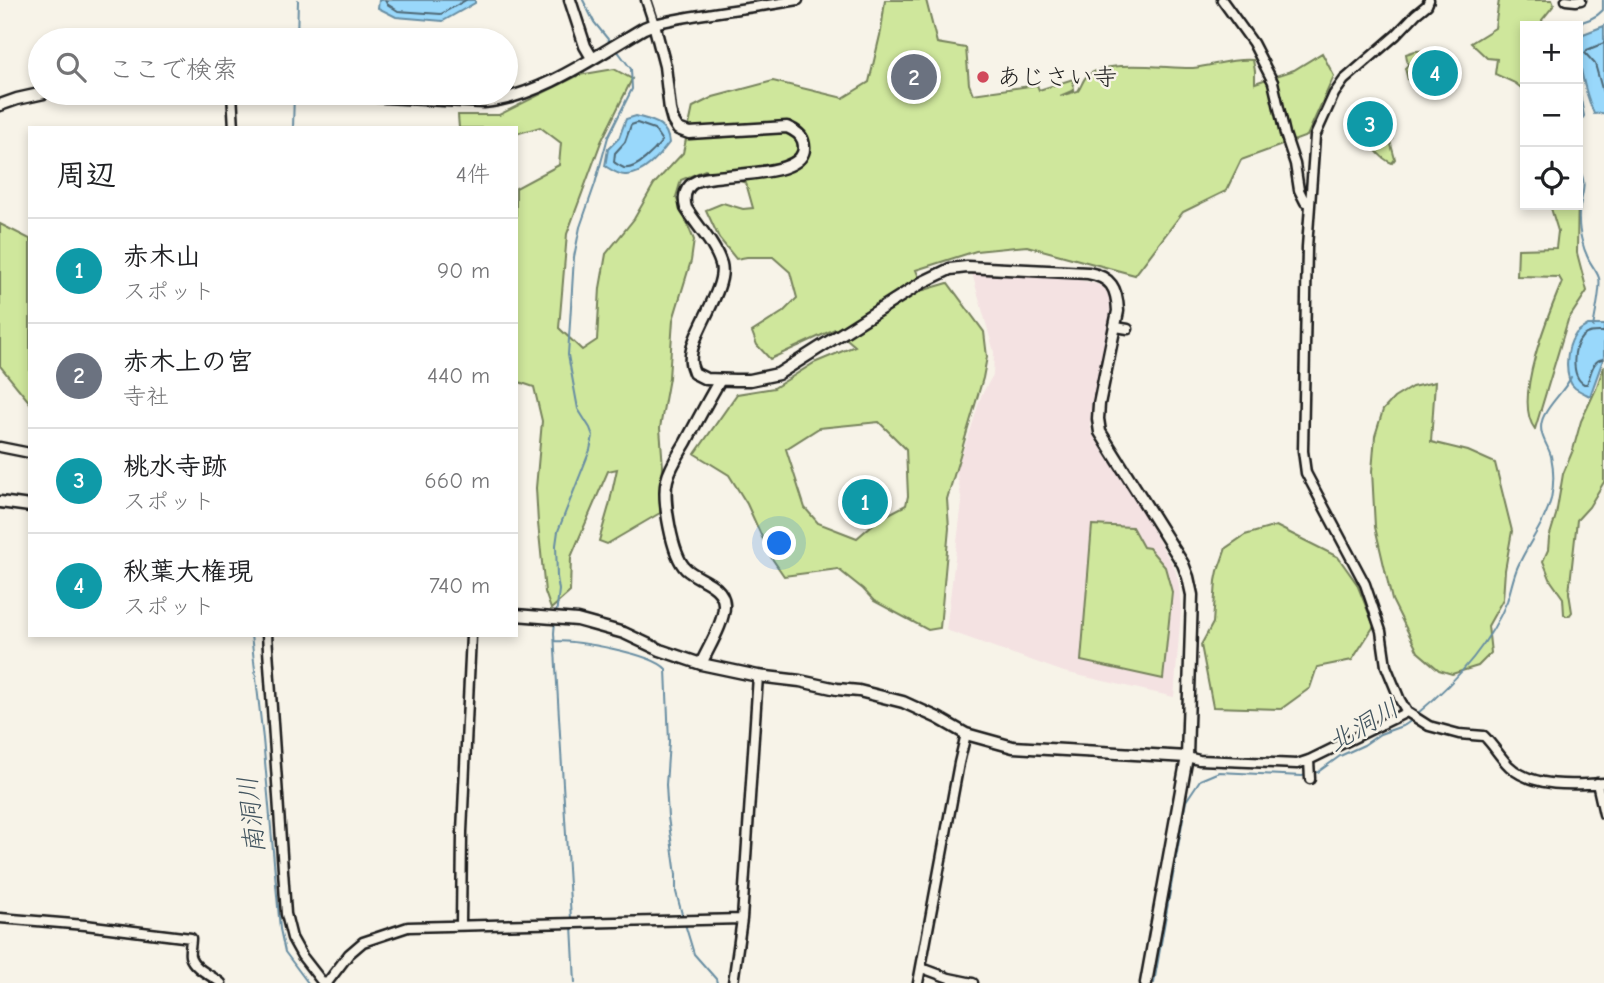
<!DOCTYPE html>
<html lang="ja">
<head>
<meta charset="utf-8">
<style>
	:root { --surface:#fff; --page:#f2f2f2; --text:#202124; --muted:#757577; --line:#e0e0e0; --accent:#ea580c }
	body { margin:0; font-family:"Comic Neue","Klee One",sans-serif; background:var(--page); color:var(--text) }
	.controls { position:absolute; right:21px; top:21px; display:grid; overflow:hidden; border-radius:0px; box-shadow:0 4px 10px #0003 }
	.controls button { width:63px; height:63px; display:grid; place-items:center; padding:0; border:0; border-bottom:2px solid var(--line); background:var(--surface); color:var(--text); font:35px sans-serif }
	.you { position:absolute; left:780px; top:544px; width:24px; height:24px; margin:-18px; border:5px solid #fff; border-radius:50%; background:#1a73e8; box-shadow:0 0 0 10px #1a73e833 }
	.badge { display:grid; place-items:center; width:46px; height:46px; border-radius:50%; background:var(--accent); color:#fff; font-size:23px; font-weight:700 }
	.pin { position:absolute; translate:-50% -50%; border:4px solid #fff; box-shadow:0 2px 7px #0006 }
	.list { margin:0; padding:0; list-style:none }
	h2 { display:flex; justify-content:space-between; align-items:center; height:91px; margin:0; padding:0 28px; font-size:30px }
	h2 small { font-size:23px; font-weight:400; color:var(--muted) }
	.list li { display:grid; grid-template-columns:46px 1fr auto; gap:21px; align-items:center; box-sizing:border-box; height:105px; padding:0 28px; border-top:2px solid var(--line) }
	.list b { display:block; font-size:26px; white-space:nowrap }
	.list p { margin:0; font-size:23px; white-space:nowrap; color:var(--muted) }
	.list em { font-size:23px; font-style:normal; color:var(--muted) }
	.icon { flex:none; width:38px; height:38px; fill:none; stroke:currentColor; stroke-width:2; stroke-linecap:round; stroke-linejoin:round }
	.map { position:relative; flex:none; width:1604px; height:983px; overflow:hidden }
	.search { position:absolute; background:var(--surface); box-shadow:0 4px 10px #0003; left:28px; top:28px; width:490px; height:77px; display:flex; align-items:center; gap:18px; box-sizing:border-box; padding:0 24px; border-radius:38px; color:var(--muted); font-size:26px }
	.panel { position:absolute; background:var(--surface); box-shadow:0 4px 10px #0003; left:28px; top:126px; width:490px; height:511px; border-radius:0px }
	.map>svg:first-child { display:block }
	.built { fill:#f4e2e2 }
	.green { fill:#cfe79c; stroke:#76825c; stroke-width:2; fill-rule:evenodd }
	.water { fill:#99d8fb; stroke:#678da2; stroke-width:2 }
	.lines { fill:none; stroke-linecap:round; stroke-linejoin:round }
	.shore { stroke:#4e6775; stroke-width:2 }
	.stream { stroke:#678da2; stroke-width:2 }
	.minor-casing { stroke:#1c1c1c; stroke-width:13 }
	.tertiary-casing { stroke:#1c1c1c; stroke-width:15 }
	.minor { stroke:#f7f3e8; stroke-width:8 }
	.tertiary { stroke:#f7f3e8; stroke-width:10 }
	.poi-dot { fill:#d1495b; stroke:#f7f3e8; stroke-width:2.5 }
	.labels { text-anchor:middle; stroke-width:5; stroke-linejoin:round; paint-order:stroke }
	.poi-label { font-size:24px; fill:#1c1c1c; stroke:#f7f3e8; text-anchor:start }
	.water-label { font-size:26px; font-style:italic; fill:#42545f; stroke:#f7f3e8 }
</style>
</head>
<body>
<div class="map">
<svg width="1604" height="983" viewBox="0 0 1604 983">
	<rect width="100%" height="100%" fill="#f7f3e8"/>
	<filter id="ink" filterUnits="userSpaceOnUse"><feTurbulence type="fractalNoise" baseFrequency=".0143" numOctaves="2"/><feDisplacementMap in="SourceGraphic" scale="14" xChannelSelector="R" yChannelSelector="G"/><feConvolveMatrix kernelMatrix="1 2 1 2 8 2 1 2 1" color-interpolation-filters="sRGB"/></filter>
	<g filter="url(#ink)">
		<path class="built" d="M 972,273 L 1071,278 L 1097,284 L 1103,287 L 1108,293 L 1111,304 L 1109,324 L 1091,406 L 1090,424 L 1092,434 L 1141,510 L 1175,569 L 1179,583 L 1181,611 L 1174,697 L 1064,672 L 946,630 L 962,502 L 956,469 L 970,432 L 981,396 L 993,375 L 994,352 Z"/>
		<path class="green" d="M 885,0 L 926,0 L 937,43 L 966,48 L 969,84 L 973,94 L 1037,85 L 1039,90 L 1073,79 L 1074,90 L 1060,96 L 1078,91 C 1081,87 1083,80 1086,77 C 1106,58 1167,69 1193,68 C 1213,66 1232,58 1253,60 L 1255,71 L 1255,83 L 1294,70 L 1322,53 L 1334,76 L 1307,136 L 1241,160 L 1226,191 L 1183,212 L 1135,275 L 1027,246 L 976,251 L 916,270 L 924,290 L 948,283 L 984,332 L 987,357 L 983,378 L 947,499 L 949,528 L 940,628 L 928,630 L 874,601 L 863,589 L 838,569 L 784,576 L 771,557 L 747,504 L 729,475 L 695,454 L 737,394 L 774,388 L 814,363 L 855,346 L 835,329 L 770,359 L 757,345 L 752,332 L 783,312 L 797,298 L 790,272 L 773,257 L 747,257 L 736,259 L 719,238 L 706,210 L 723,203 L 743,209 L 753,208 L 746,183 L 705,170 L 681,180 L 676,197 L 694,240 L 691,261 L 673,320 L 669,378 L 660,428 L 663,467 L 660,513 L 607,544 L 599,541 L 609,506 L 617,469 L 608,471 L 571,557 L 570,592 L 551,609 L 545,592 L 538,523 L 536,488 L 542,421 L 534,387 L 516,381 L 516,188 L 559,165 L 561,143 L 540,127 L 516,134 L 516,128 L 459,128 L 458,115 L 499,115 L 579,75 L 614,69 L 632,79 L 601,142 L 567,234 L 559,328 L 582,350 L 597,340 L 600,288 L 606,254 L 634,219 L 654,184 L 683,153 L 693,107 L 713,97 L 773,81 L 843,98 L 869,82 L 881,31 ZM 879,422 L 906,449 L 908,496 L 906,505 L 879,519 L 857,538 L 818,523 L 805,508 L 786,449 L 819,428 Z
			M 1499,0 L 1552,0 L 1554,5 L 1542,20 L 1544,26 L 1525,26 L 1525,91 L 1515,83 L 1495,74 L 1497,59 L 1487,58 L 1471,43 L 1495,28 Z
			M 1449,50 L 1455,62 L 1459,65 L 1424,78 L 1408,80 L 1405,68 L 1408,65 L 1406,54 L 1415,51 Z
			M 1383,113 L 1390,127 L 1393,139 L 1390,141 L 1395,159 L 1392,163 C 1378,158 1368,140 1361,127 L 1365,121 Z
			M 1578,190 L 1578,191 L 1577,253 L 1587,291 L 1568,320 L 1535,429 C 1512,401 1549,313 1562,282 L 1559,277 L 1517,276 L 1518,249 L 1556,248 L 1558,231 L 1550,205 L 1578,205 Z
			M 0,224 L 30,239 L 30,403 L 0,366 Z
			M 1604,366 L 1604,482 L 1589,507 L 1577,520 L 1569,593 L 1572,612 L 1569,616 L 1566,616 L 1564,614 L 1563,598 L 1551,581 L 1543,561 L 1548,550 L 1549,538 L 1556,515 L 1563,474 L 1573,450 L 1581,421 L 1596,389 Z
			M 1435,382 L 1431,442 L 1468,451 L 1495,463 L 1512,531 L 1505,570 L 1503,599 L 1488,626 L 1491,653 L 1478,666 L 1452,674 L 1439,670 L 1418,652 L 1392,600 L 1375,527 L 1372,471 L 1375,436 L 1383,410 L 1394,398 L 1412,387 Z
			M 1092,525 L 1132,527 L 1143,547 L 1149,548 L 1165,567 L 1172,592 L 1163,679 L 1081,661 Z
			M 1276,526 L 1338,557 L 1357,584 L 1374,626 L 1352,660 L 1317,667 L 1310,688 L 1281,709 L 1213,707 L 1201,645 L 1213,623 L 1216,581 L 1218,571 L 1226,548 L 1245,535 Z"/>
		<path class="water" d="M 379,0 L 475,0 L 475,3 L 443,21 L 396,17 L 378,8 Z
			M 1604,26 L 1604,113 L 1594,114 C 1584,89 1578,63 1578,36 Z
			M 636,116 C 653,121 667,122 669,143 C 659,156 643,176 625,175 C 618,175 610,169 605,166 L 608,149 L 619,138 L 626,119 Z
			M 1588,325 L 1604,325 L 1604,357 L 1590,396 C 1586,394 1579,391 1575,388 C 1563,378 1566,347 1575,335 C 1578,330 1584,328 1588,325 Z"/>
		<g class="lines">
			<path class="shore" d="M 385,0 L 387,4 L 398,11 L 441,14 L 466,0
				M 1604,43 L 1587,50 L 1585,53 L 1595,64 L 1604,96
				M 637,123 L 654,129 L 662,141 C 655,150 637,170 624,168 C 622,167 615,163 614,162 L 615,153 L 625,142 L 631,125 Z
				M 1604,332 C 1596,332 1588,331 1582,337 C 1572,348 1571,377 1584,384 L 1587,384 C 1591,374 1592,359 1604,359"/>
			<path class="stream" d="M 583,0 L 594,22 L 611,43
				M 1572,26 L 1573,24 C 1584,22 1595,19 1603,10 L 1603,0
				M 297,40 L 298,0
				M 1578,84 L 1584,116 L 1578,126
				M 293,128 L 294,93
				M 1578,168 C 1591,187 1577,200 1579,221 C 1579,232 1583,248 1588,258 C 1591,265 1597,271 1599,278 C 1601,285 1595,317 1593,327
				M 556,615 L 559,590 L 557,577 L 556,545 L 558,531 L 590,450 L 593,436 L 590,428 L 578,409 L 568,355 L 574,257 L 580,227 L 595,184 L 608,137 L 632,89 L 631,69 L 617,50
				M 555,621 L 554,633 L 571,919
				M 251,635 L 263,739 L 280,929 L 285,952 L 308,983
				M 555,641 C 578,641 651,653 666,669 L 669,742 L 666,785 L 668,817 L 676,875 L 676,892 L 683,918
				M 1418,713 C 1454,683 1489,646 1507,601 C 1511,590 1513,577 1518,566 C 1528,543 1545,523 1551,499 C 1554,485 1554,470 1551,456 C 1548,445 1538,434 1542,421 C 1545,407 1565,391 1571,377
				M 1313,773 L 1318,772 L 1340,756 L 1364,745 L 1380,734 L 1405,725 L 1412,720
				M 685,924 L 694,954 L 716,979 L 717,983
				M 572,925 L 575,983
				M 1154,983 L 1186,801 L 1200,780 L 1219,772 L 1302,776 L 1307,775"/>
			<g class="minor-casing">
				<path id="minor" d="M 646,0 L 654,24 C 701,12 750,9 798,0
					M 1222,0 L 1253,43 L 1273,82 L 1285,134 L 1295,164 L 1299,190 L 1305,202 L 1310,204
					M 1429,0 L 1427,5 L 1416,14 L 1396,35 L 1344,80 L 1334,94 L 1315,136 L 1307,247 L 1303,451 L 1306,473 L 1365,584 L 1381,631 L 1386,666 L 1400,700 L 1407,712 L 1429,726 L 1459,734 L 1484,736 C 1494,746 1500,757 1509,766 C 1532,788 1575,785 1604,783
					M 1566,0 L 1576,1 L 1581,0
					M 232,93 L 234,128
					M 1116,327 L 1128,329
					M 0,447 L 30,453
					M 267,635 L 286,914 L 292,938 L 302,956 L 323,983
					M 1187,757 L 1199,760 L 1297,764 L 1309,760 L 1407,712
					M 1309,760 L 1310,779
					M 1597,783 L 1604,814
					M 0,918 L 85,925 L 191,938 C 191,944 189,951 190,956 C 194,969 211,975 221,983
					M 461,925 L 462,832 L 471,635
					M 922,968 L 949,978 L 973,983
					M 327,983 L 349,954 L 363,942 L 408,927 L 742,919
					M 733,983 L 742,919 L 758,676
					M 918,983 L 959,763 L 966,734"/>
			</g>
			<g class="tertiary-casing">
				<path id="tertiary" d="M 570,0 L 585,46 L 592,58
					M 305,93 L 484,102 C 539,97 596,56 644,28 L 654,24 L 665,66 L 670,110 L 673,121 L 678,129 L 689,133 L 787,127 C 794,130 801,134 803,141 C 815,181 717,171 697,181 C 685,186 683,197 686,208 C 697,226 715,244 721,264 C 728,290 687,336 691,363 C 691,366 693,369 694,373 L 706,379 L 735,380 L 750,380 L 778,374 L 923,282 L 950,269 L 967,267 L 1088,273 C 1111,277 1117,288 1118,311 L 1099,404 L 1098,419 L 1100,432 L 1183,564 L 1188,577 L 1192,595 L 1187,757 L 1146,983
					M 0,105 L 17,99 L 44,93
					M 0,502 L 30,506
					M 516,615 L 577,620 L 588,623 L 624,633 L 660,650 L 701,664 L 758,676 L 800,681 L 837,689 L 859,691 L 903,702 L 938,718 L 966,734 L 1013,747 L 1187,757
					M 701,664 C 708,648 725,622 724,604 C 723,584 698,580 686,569 C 672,556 662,498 667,480 C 670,467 679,454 686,442 C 697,421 708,400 720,380"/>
			</g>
			<use href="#minor" class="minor"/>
			<use href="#tertiary" class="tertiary"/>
		</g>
	</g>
	<circle class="poi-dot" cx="983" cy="77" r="7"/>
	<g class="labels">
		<g class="poi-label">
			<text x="997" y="85">あじさい寺</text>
		</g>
		<g class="water-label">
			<text transform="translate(1363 725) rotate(-30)" y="9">北洞川</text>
			<text transform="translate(251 815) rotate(-96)" y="9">南洞川</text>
		</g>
	</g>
</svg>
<div class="controls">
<button>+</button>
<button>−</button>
<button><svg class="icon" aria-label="locate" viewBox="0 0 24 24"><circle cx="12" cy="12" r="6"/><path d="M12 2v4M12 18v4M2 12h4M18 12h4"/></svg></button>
</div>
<div class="you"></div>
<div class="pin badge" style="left:865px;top:502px;background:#0f9aa8">1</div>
<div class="pin badge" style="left:914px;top:77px;background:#6b7280">2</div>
<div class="pin badge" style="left:1370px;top:124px;background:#0f9aa8">3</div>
<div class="pin badge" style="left:1435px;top:73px;background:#0f9aa8">4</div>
<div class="search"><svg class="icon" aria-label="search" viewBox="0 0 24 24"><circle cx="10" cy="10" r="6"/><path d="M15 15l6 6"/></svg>ここで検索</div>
<section class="panel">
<h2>周辺<small>4件</small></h2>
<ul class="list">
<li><span class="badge" style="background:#0f9aa8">1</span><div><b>赤木山</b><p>スポット</p></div><em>90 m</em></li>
<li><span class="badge" style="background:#6b7280">2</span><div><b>赤木上の宮</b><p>寺社</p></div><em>440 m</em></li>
<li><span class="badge" style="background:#0f9aa8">3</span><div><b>桃水寺跡</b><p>スポット</p></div><em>660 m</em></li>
<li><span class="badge" style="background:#0f9aa8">4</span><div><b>秋葉大権現</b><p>スポット</p></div><em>740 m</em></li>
</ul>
</section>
</div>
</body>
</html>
